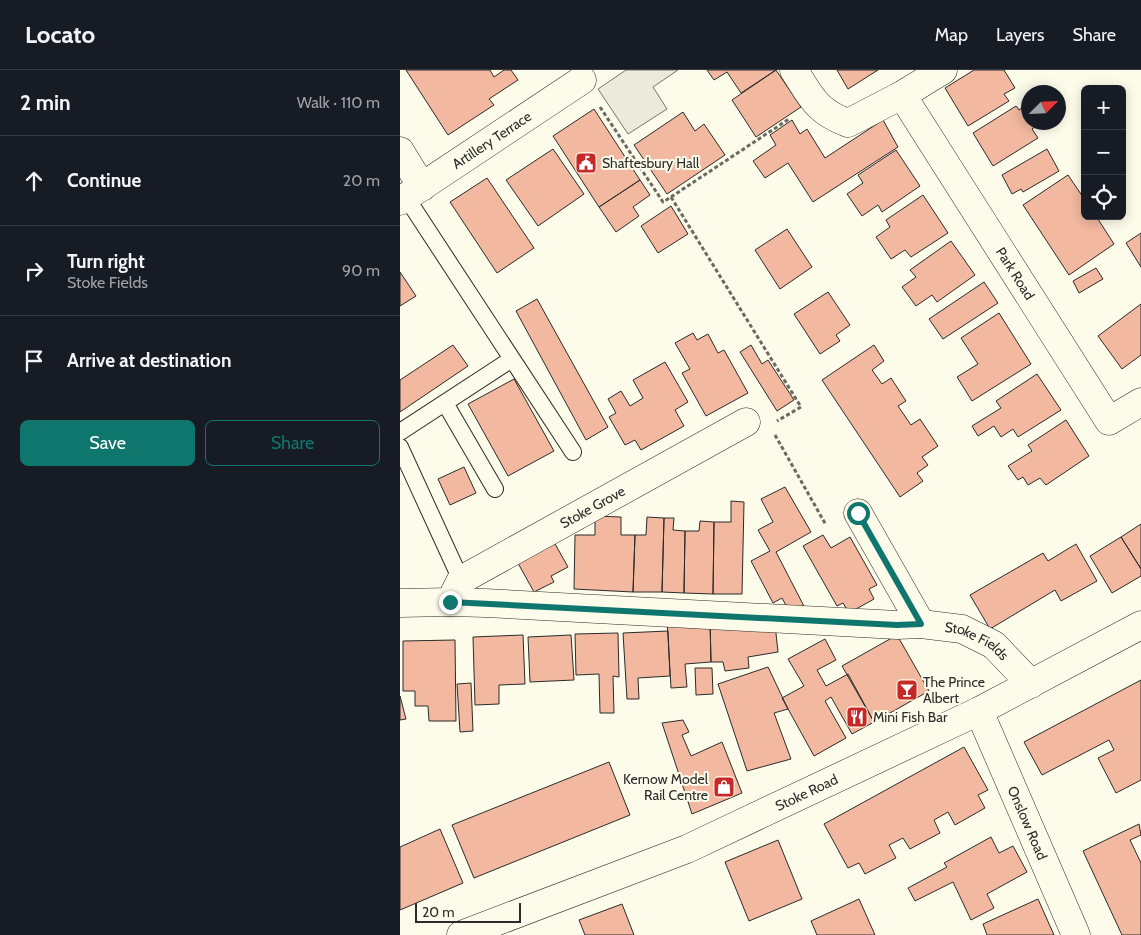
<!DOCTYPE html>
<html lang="en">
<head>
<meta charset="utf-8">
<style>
	:root { --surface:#171b24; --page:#20242c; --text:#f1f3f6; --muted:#9ea1a6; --line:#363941; --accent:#0f766e }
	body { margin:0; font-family:Cabin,sans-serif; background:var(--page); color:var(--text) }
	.controls { position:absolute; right:15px; top:15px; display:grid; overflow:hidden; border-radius:8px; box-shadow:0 2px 12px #0003 }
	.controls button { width:45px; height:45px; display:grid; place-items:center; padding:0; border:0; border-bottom:1px solid var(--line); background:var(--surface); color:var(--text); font:25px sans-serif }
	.compass { position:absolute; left:621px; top:15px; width:45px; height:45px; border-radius:50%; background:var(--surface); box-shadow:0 2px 12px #0003; rotate:66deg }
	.scale { position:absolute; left:15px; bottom:12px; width:106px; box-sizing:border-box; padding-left:5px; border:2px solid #2b2b2b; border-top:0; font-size:14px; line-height:18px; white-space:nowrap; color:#2b2b2b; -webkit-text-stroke:4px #fdfbea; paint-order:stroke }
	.stop { position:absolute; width:15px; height:15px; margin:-11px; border:4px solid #0f766e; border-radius:50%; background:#fff }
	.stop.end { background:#0f766e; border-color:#fff; box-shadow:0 1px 5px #0008 }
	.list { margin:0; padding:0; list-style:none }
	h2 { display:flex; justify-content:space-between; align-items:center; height:65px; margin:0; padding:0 20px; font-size:21px }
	h2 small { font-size:16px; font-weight:400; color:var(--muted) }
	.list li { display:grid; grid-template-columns:32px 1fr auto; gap:15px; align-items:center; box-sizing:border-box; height:90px; padding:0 20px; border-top:1px solid var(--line) }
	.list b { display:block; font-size:19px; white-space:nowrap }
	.list p { margin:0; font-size:16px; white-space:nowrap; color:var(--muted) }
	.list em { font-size:16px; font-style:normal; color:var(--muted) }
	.actions { display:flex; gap:10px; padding:15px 20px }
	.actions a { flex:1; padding:11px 0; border:1px solid var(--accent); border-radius:8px; text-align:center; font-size:18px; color:var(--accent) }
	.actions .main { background:var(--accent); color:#fff }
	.icon { flex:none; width:28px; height:28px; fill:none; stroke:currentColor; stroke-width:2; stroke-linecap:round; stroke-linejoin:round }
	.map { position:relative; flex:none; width:741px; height:865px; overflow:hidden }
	header { display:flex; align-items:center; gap:30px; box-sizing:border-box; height:70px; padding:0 25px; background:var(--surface); border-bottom:1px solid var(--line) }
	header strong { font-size:24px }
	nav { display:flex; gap:28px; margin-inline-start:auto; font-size:18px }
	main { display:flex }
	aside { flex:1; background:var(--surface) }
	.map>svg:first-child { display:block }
	.green { fill:#ecebdb; stroke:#74746e }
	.building { fill:#f2b8a0; stroke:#2b2b2b }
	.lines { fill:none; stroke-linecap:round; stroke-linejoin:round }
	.service-casing { stroke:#2b2b2b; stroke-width:18 }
	.minor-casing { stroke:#2b2b2b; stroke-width:29 }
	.primary-casing { stroke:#2b2b2b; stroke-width:29 }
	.path { stroke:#6a6964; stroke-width:3; stroke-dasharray:4 2.5; stroke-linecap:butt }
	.service { stroke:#fdfbea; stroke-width:16 }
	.minor { stroke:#fdfbea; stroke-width:28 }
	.primary { stroke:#fdfbea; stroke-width:28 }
	.route { stroke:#0f766e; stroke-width:6 }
	.labels { text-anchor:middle; stroke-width:4; stroke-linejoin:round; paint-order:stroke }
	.street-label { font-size:14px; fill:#2b2b2b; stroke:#fdfbea }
	.poi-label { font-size:14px; fill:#2b2b2b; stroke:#fdfbea; text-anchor:start }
</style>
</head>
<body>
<header>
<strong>Locato</strong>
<nav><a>Map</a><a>Layers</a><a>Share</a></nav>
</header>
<main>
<aside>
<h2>2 min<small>Walk · 110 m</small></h2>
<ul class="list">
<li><svg class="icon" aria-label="ahead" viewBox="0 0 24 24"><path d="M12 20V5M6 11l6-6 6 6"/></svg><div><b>Continue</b></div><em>20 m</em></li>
<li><svg class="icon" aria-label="right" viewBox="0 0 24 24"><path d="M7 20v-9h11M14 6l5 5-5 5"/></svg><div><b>Turn right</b><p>Stoke Fields</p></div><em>90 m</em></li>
<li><svg class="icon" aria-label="arrive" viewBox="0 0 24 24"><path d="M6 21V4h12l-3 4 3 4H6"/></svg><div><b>Arrive at destination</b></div></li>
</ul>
<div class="actions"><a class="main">Save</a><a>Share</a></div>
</aside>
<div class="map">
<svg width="741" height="865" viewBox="0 0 741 865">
	<rect width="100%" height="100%" fill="#fdfbea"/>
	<path class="green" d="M 226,0 L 278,0 L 253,17 L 267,39 L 228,64 L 198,19 Z"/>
	<path class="building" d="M 6,0 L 90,0 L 94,7 L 104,0 L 111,0 L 118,10 L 89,29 L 94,35 L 48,65 Z
		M 307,0 L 376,0 L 341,23 L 327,2 L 314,10 Z
		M 376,0 L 401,37 L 356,67 L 332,30 Z
		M 437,0 L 478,0 L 448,19 Z
		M 574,0 L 604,0 L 615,18 L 604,24 L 609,31 L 568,56 L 545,18 Z
		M 628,34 L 628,52 L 642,52 L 632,59 L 638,68 L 593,96 L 573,63 L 616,36 L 619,40 Z
		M 194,39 L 240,110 L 199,137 L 153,66 Z
		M 283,42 L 295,61 L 304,54 L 325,85 L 267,124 L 234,75 Z
		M 392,50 L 400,64 L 407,59 L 425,88 L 483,50 L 498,77 L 413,132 L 388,93 L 365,108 L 353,91 L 376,75 L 370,65 Z
		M 153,79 L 184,124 L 138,156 L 106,110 Z
		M 647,79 L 659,101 L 623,122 L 621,119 L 612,124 L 602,105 Z
		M 496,80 L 520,116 L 482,142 L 478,135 L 462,146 L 447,124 L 463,113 L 458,105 Z
		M 668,105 L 685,130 L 685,146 L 696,146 L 714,174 L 669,205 L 623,135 Z
		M 87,108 L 134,178 L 97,203 L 50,132 Z
		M 240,110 L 250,125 L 233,137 L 239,146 L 216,162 L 199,137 Z
		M 523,125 L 548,163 L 511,187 L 505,180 L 491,189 L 476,167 L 490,157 L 486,150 Z
		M 271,136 L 288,164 L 258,183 L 241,156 Z
		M 387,159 L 412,197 L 380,219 L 355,180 Z
		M 741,163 L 741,197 L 726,173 Z
		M 551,171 L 575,205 L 537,232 L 532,225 L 516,236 L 502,217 L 516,207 L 510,200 Z
		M 696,198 L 703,209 L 679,223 L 673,211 Z
		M 0,202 L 16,226 L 0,236 Z
		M 584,212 L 598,233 L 543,269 L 529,249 Z
		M 428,222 L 450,255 L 436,265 L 440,271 L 420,284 L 394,244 Z
		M 137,229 L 208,357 L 186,370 L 116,241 Z
		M 741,234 L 741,285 L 722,299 L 698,266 Z
		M 599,243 L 631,294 L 572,331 L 557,307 L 578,294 L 561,268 Z
		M 293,263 L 297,270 L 308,264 L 318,283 L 324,280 L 348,323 L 306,346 L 282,303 L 290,299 L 275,273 Z
		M 53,275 L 68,296 L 0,342 L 0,310 Z
		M 351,275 L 362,294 L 368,290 L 394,330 L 377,341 L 340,282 Z
		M 474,275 L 484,291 L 472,300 L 482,314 L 491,308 L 506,331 L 498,336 L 511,355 L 520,349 L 538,376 L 522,387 L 528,395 L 517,403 L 523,411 L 500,427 L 422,310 Z
		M 265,292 L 288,332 L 275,340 L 284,356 L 241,380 L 235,370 L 225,375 L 209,347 L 216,343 L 208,329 L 221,321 L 230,336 L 243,328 L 233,310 Z
		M 637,304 L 661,340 L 618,367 L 613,359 L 601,367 L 594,356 L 578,366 L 572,356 L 601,338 L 596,331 Z
		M 114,309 L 154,381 L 108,406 L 68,334 Z
		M 666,350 L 689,386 L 646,415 L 640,408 L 628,415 L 623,407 L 618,410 L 608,396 L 632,381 L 628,375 Z
		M 64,397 L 76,423 L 50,435 L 38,409 Z
		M 385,417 L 411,462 L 376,482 L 407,542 L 389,541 L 382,528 L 373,533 L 351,491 L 370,481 L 358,460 L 373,452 L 361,429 Z
		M 331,431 L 344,432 L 342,524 L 313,524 L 314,452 L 331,452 Z
		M 195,446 L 221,447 L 221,465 L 235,465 L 233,522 L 174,519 L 175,465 L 195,465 Z
		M 247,447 L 264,448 L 262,522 L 233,522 L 235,465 L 246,465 Z
		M 264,448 L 274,448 L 273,460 L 285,461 L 284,523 L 262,522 Z
		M 300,451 L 314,452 L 313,524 L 284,523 L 285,461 L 299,461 Z
		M 741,454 L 741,499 L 721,467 Z
		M 423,465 L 431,478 L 450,467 L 477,515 L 469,519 L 474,529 L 449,543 L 443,533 L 437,536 L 403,476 Z
		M 721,467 L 741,499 L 741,506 L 712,523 L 690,486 Z
		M 154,472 L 168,497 L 151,506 L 154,512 L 134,522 L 114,486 Z
		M 676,474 L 697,511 L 661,531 L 655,520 L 590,559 L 570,525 L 643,483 L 648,491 Z
		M 267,550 L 310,551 L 311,592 L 285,594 L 287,617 L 271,618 Z
		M 310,551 L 375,554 L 378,582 L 348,587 L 349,598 L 325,601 L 323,592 L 311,592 Z
		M 268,561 L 270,606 L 238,608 L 239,629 L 227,629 L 223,563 Z
		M 218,563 L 219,607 L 213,606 L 214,643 L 200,643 L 199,604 L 176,605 L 175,564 Z
		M 123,565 L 125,614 L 99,615 L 99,634 L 75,635 L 73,567 Z
		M 171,565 L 174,610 L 130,612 L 128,567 Z
		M 497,565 L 529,621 L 474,652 L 442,596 Z
		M 425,569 L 436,590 L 417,600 L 426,616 L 448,604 L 474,652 L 452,664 L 431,627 L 425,631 L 446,668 L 414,686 L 382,628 L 404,616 L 388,589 Z
		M 55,570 L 56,651 L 29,651 L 28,636 L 15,636 L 15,621 L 3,621 L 3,571 Z
		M 368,597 L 388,639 L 374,643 L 391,689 L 347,701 L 318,614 Z
		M 295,598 L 312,598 L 313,624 L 296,625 Z
		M 741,610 L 741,710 L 716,723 L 698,688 L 714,680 L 709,670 L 642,705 L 624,672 Z
		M 71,613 L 73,661 L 60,662 L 57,614 Z
		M 0,626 L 6,649 L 0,650 Z
		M 283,650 L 289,662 L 282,665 L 291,686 L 322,672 L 342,723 L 292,744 L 262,653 Z
		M 564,677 L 588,720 L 578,725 L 585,738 L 555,755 L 548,742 L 534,750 L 540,763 L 510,779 L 503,768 L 489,775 L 496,788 L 465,804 L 459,793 L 448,798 L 424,754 Z
		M 209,692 L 230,745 L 74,808 L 52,755 Z
		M 739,754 L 741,765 L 730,770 L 741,793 L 741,865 L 722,865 L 683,781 Z
		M 40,759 L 63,813 L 0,840 L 0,777 Z
		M 591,767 L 599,783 L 613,776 L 627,802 L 587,824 L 594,838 L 571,850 L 553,812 L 515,831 L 508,818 L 547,797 L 544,793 Z
		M 378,770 L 402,829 L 349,851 L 325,792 Z
		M 459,829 L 475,865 L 417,865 L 411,851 Z
		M 638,829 L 654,865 L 587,865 L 583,854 Z
		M 222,834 L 234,865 L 185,865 L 179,850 Z"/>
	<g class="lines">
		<g class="service-casing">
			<path id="service" d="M 6,127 L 173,382
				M 45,333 L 95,419
				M 0,362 L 112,289
				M 0,377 L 61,510"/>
		</g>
		<g class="minor-casing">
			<g id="minor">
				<path id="s1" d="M 394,0 C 411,27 417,42 448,53 L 502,25 L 709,351 L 741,332"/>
				<path d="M 502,25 L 543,0"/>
				<path d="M 0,81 L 22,117"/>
				<path id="s2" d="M 0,131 L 182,10"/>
				<path d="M 458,443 L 521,554"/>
				<path id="s3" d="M 50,532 L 61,510 L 346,352"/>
				<path id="s4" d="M 0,533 L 50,532 L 85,533 L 497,555 L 521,554 L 562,559 L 594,575 L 631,614"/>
				<path id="s5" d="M 579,641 L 676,865"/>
			</g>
		</g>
		<g class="primary-casing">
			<g id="primary">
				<path id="s6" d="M 61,865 L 287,779 L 579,641 L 741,555"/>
			</g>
		</g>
		<path class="path" d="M 200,37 L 263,132 L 271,127 L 401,337 L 377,351
			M 271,127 L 389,49
			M 375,365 L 426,455"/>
		<use href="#service" class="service"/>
		<use href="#minor" class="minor"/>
		<use href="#primary" class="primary"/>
	</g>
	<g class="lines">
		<path class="route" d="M 50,532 L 497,555 L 521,554 L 458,443"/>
	</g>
	<defs>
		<g id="civic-square" transform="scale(1.125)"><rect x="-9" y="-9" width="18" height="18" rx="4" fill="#c62828" stroke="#fdfbea"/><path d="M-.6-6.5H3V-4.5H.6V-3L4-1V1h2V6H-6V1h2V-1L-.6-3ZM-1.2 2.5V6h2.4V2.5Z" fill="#fff"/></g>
		<g id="bar-square" transform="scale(1.125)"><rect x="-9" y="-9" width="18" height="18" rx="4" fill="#c62828" stroke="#fdfbea"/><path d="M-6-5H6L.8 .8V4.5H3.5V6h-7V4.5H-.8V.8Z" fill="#fff"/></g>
		<g id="restaurant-square" transform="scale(1.125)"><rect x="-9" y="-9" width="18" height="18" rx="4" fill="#c62828" stroke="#fdfbea"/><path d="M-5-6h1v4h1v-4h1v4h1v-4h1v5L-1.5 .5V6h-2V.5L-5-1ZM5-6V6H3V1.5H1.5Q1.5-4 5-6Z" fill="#fff"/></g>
		<g id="shop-square" transform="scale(1.125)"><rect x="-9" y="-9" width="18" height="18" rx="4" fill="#c62828" stroke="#fdfbea"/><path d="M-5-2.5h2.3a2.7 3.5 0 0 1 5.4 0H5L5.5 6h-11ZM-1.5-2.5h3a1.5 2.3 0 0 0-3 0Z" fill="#fff"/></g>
	</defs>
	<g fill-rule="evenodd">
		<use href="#civic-square" x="186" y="93"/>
		<use href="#bar-square" x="507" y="620"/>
		<use href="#restaurant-square" x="457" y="647"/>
		<use href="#shop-square" x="324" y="717"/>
	</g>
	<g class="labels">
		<g class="street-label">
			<text dy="5" stroke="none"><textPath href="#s2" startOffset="110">Artillery Terrace</textPath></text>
			<text dy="5" stroke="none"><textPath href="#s1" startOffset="350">Park Road</textPath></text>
			<text dy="5" stroke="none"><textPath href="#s3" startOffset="175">Stoke Grove</textPath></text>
			<text dy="5" stroke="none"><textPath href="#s4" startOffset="581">Stoke Fields</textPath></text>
			<text dy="5" stroke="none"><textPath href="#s6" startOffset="374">Stoke Road</textPath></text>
			<text dy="5" stroke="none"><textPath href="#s5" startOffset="122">Onslow Road</textPath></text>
		</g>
		<g class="poi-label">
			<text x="202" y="98">Shaftesbury Hall</text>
			<text x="523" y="617">The Prince<tspan x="523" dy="16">Albert</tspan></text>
			<text x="473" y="652">Mini Fish Bar</text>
			<text x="308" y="714" text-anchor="end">Kernow Model<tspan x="308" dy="16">Rail Centre</tspan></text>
		</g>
	</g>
</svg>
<div class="controls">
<button>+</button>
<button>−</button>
<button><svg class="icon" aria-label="locate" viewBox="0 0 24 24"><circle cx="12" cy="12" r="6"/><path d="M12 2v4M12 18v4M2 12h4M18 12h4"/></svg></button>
</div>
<svg class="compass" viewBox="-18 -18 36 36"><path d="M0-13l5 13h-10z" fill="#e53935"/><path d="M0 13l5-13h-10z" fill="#9ea1a6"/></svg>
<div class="scale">20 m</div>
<div class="stop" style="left:458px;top:443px"></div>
<div class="stop end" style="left:50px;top:532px"></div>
</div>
</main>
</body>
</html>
